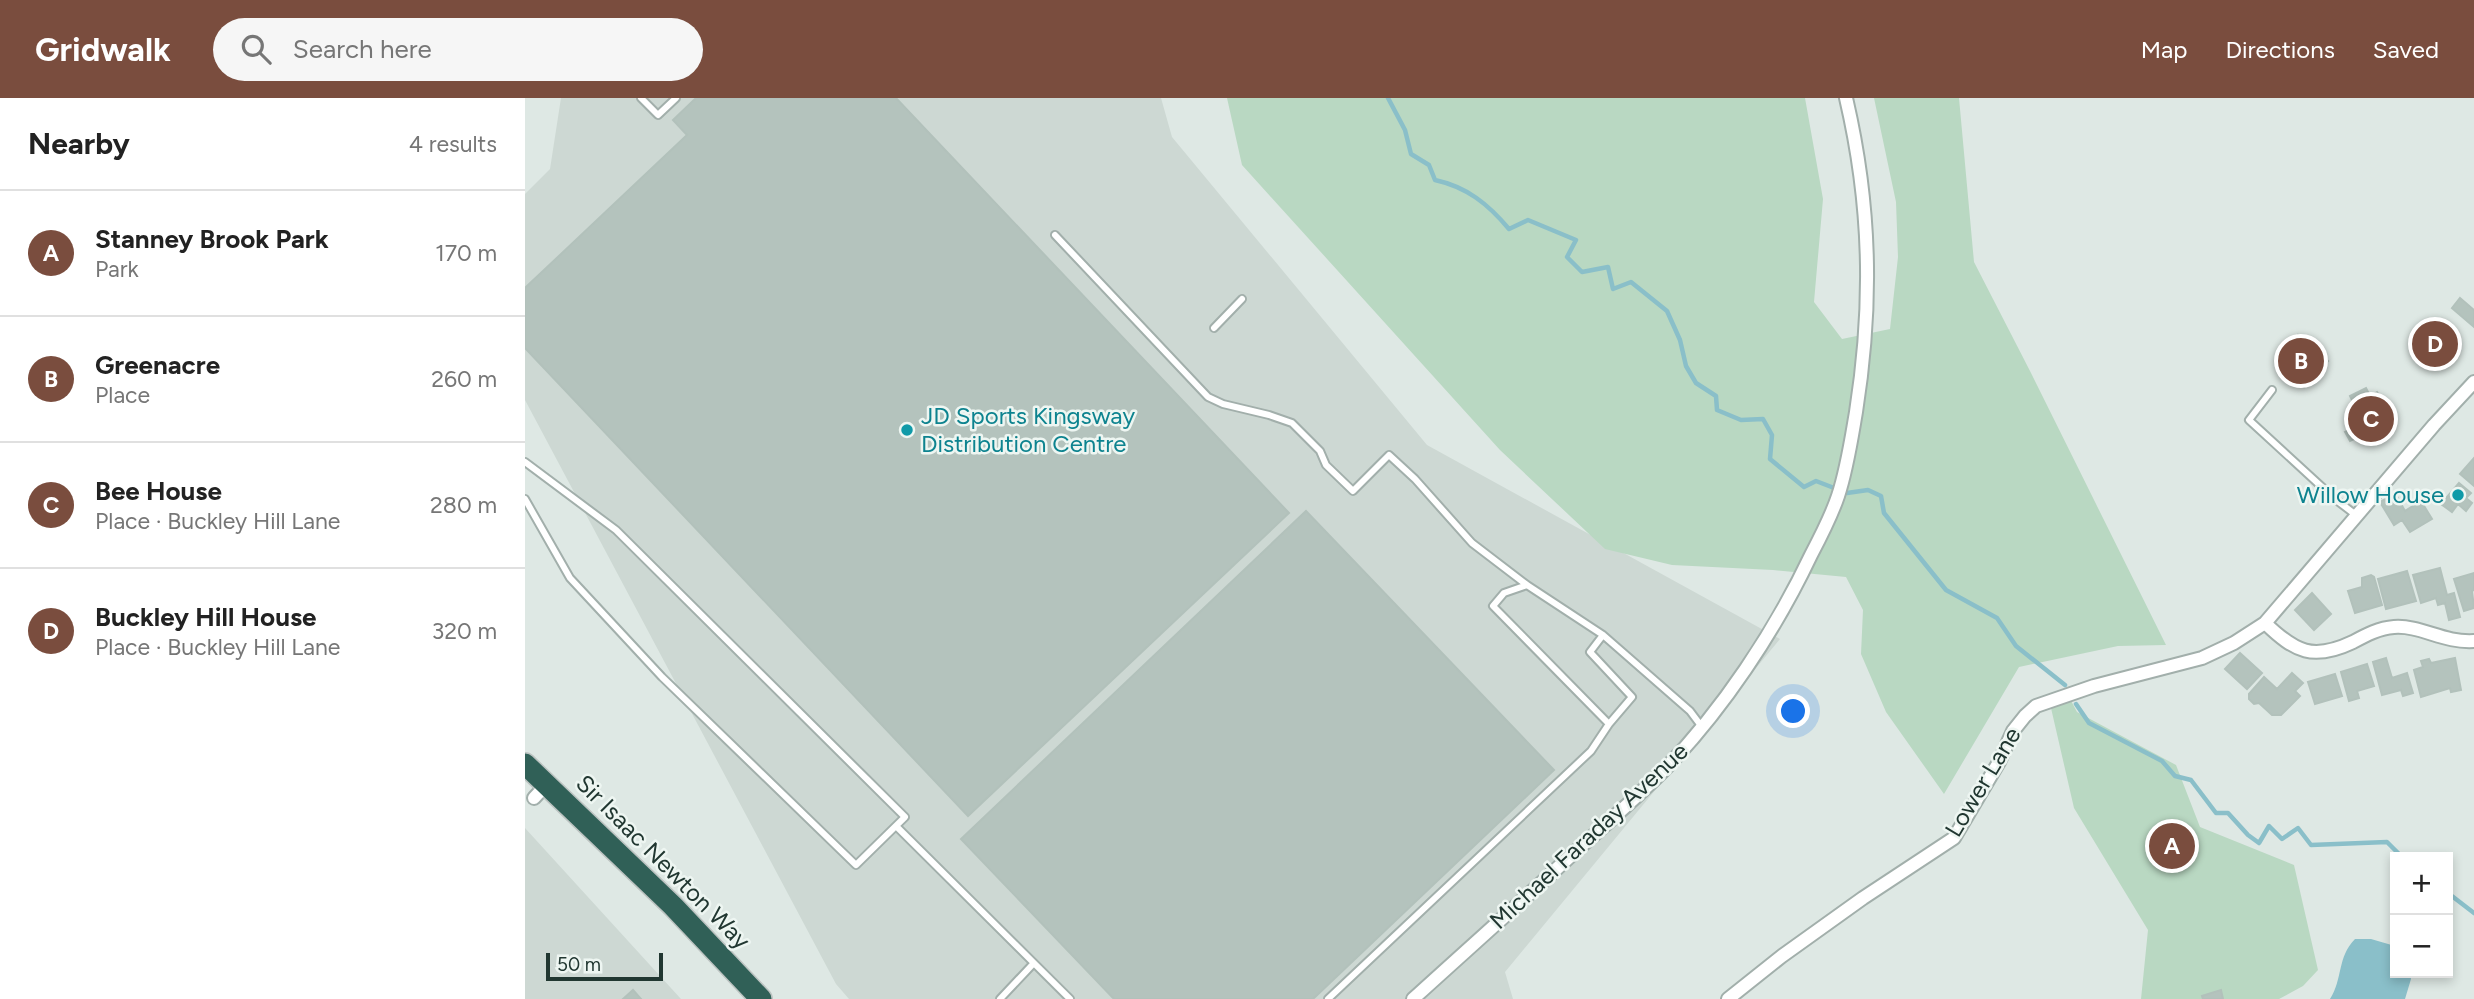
<!DOCTYPE html>
<html lang="en">
<head>
<meta charset="utf-8">
<style>
	:root { --surface:#fff; --page:#f6f6f6; --text:#222; --muted:#767676; --line:#e0e0e0; --accent:#7a4d3e }
	body { margin:0; font-family:Figtree,sans-serif; background:var(--page); color:var(--text) }
	.controls { position:absolute; right:21px; bottom:21px; display:grid; overflow:hidden; border-radius:0px; box-shadow:0 4px 10px #0003 }
	.controls button { width:63px; height:63px; display:grid; place-items:center; padding:0; border:0; border-bottom:2px solid var(--line); background:var(--surface); color:var(--text); font:35px sans-serif }
	.scale { position:absolute; left:21px; bottom:18px; width:117px; box-sizing:border-box; padding-left:7px; border:4px solid #213731; border-top:0; font-size:19px; line-height:24px; white-space:nowrap; color:#213731; -webkit-text-stroke:5px #eef6f2; paint-order:stroke }
	.you { position:absolute; left:1269px; top:614px; width:24px; height:24px; margin:-18px; border:5px solid #fff; border-radius:50%; background:#1a73e8; box-shadow:0 0 0 10px #1a73e833 }
	.badge { display:grid; place-items:center; width:46px; height:46px; border-radius:50%; background:var(--accent); color:#fff; font-size:23px; font-weight:700 }
	.pin { position:absolute; translate:-50% -50%; border:4px solid #fff; box-shadow:0 2px 7px #0006 }
	.list { margin:0; padding:0; list-style:none }
	h2 { display:flex; justify-content:space-between; align-items:center; height:91px; margin:0; padding:0 28px; font-size:30px }
	h2 small { font-size:23px; font-weight:400; color:var(--muted) }
	.list li { display:grid; grid-template-columns:46px 1fr auto; gap:21px; align-items:center; box-sizing:border-box; height:126px; padding:0 28px; border-top:2px solid var(--line) }
	.list b { display:block; font-size:26px; white-space:nowrap }
	.list p { margin:0; font-size:23px; white-space:nowrap; color:var(--muted) }
	.list em { font-size:23px; font-style:normal; color:var(--muted) }
	.icon { flex:none; width:38px; height:38px; fill:none; stroke:currentColor; stroke-width:2; stroke-linecap:round; stroke-linejoin:round }
	.map { position:relative; flex:none; width:1949px; height:901px; overflow:hidden }
	header { display:flex; align-items:center; gap:42px; box-sizing:border-box; height:98px; padding:0 35px; background:var(--accent); color:#fff }
	header strong { font-size:33px }
	nav { display:flex; gap:38px; margin-inline-start:auto; font-size:24px }
	.search { width:490px; height:63px; background:var(--page); display:flex; align-items:center; gap:18px; box-sizing:border-box; padding:0 24px; border-radius:38px; color:var(--muted); font-size:26px }
	main { display:flex }
	aside { flex:1; background:var(--surface) }
	.map>svg:first-child { display:block }
	.built { fill:#cdd8d3 }
	.green { fill:#b9d8c2 }
	.water { fill:#8abfc9 }
	.lines { fill:none; stroke-linecap:round; stroke-linejoin:round }
	.stream { stroke:#8abfc9; stroke-width:4.5 }
	.building { fill:#b4c3bd; stroke:#b2c1bb; stroke-width:2 }
	.lane-casing { stroke:#a2afab; stroke-width:10 }
	.street-casing { stroke:#a2afab; stroke-width:16 }
	.highway-casing { stroke:#bcc3c1; stroke-width:24 }
	.lane { stroke:#fff; stroke-width:6 }
	.street { stroke:#fff; stroke-width:12 }
	.highway { stroke:#306057; stroke-width:21 }
	.culture-dot { fill:#0f9aa8; stroke:#eef6f2; stroke-width:2.5 }
	.labels { text-anchor:middle; stroke-width:5; stroke-linejoin:round; paint-order:stroke }
	.culture-label { font-size:24px; fill:#0d838f; stroke:#eef6f2; text-anchor:start }
	.street-label { font-size:24px; fill:#213731; stroke:#eef6f2 }
</style>
</head>
<body>
<header>
<strong>Gridwalk</strong>
<div class="search"><svg class="icon" aria-label="search" viewBox="0 0 24 24"><circle cx="10" cy="10" r="6"/><path d="M15 15l6 6"/></svg>Search here</div>
<nav><a>Map</a><a>Directions</a><a>Saved</a></nav>
</header>
<main>
<aside>
<h2>Nearby<small>4 results</small></h2>
<ul class="list">
<li><span class="badge">A</span><div><b>Stanney Brook Park</b><p>Park</p></div><em>170 m</em></li>
<li><span class="badge">B</span><div><b>Greenacre</b><p>Place</p></div><em>260 m</em></li>
<li><span class="badge">C</span><div><b>Bee House</b><p>Place · Buckley Hill Lane</p></div><em>280 m</em></li>
<li><span class="badge">D</span><div><b>Buckley Hill House</b><p>Place · Buckley Hill Lane</p></div><em>320 m</em></li>
</ul>
</aside>
<div class="map">
<svg width="1949" height="901" viewBox="0 0 1949 901">
	<rect width="100%" height="100%" fill="#dee8e4"/>
	<path class="built" d="M 36,0 L 636,0 L 647,39 L 902,347 L 1255,541 L 980,874 L 988,901 L 324,901 L 311,886 L 0,302 L 0,96 L 25,71 Z
		M 0,730 L 156,901 L 0,901 Z"/>
	<path class="green" d="M 702,0 L 1280,0 L 1298,101 L 1289,204 L 1317,241 L 1365,231 L 1373,159 L 1371,104 L 1349,0 L 1434,0 L 1449,164 L 1505,273 L 1641,547 L 1593,548 L 1494,569 L 1419,696 L 1361,614 L 1336,556 L 1338,512 L 1321,479 L 1248,472 L 1147,467 L 1080,451 L 975,352 L 717,67 Z
		M 1544,599 L 1552,614 L 1651,667 L 1675,729 L 1769,767 L 1793,872 L 1778,888 L 1754,901 L 1616,901 L 1623,832 L 1549,710 L 1526,610 Z"/>
	<path class="water" d="M 1830,841 L 1846,841 L 1870,848 L 1870,875 L 1885,875 L 1886,881 L 1880,901 L 1805,901 C 1818,881 1812,859 1830,841 Z"/>
	<g class="lines">
		<path class="stream" d="M 863,0 L 880,32 L 886,56 L 904,67 L 910,82 C 942,89 963,106 984,131 L 1003,122 L 1051,142 L 1042,159 L 1057,174 L 1083,169 L 1088,191 L 1106,184 L 1142,213 L 1155,242 L 1161,268 L 1171,285 L 1191,298 L 1192,312 L 1216,322 L 1238,321 L 1247,337 L 1245,361 L 1279,389 L 1291,383 L 1322,395 L 1343,392 L 1356,398 L 1359,415 L 1421,492 L 1472,520 L 1491,548 L 1540,587
			M 1551,606 L 1564,625 L 1637,663 L 1650,678 L 1666,682 L 1691,715 L 1703,715 L 1723,737 L 1734,745 L 1744,728 L 1757,741 L 1773,730 L 1786,747 L 1862,744 L 1877,759
			M 1923,795 L 1949,815"/>
	</g>
	<path class="building" d="M 171,0 L 371,0 L 764,415 L 443,718 L 0,250 L 0,190 L 162,37 L 148,22 Z
		M 1935,200 L 1949,212 L 1949,229 L 1927,210 Z
		M 1923,228 L 1932,236 L 1924,244 L 1930,249 L 1912,268 L 1891,249 L 1907,231 L 1914,238 Z
		M 1773,237 L 1803,263 L 1779,289 L 1750,263 Z
		M 1841,290 L 1845,298 L 1852,294 L 1862,312 L 1854,316 L 1859,327 L 1825,343 L 1820,334 L 1838,325 L 1825,298 Z
		M 1949,360 L 1949,388 L 1935,376 Z
		M 1934,385 L 1946,395 L 1941,400 L 1947,405 L 1941,413 L 1933,406 L 1927,414 L 1916,406 Z
		M 1870,395 L 1880,413 L 1896,403 L 1907,421 L 1885,434 L 1877,422 L 1869,427 L 1855,404 Z
		M 781,413 L 1029,672 L 788,901 L 589,901 L 436,741 Z
		M 1915,470 L 1922,497 L 1929,495 L 1935,519 L 1924,522 L 1920,505 L 1913,507 L 1911,500 L 1896,505 L 1888,477 Z
		M 1882,473 L 1891,503 L 1861,511 L 1853,481 Z
		M 1949,475 L 1949,492 L 1947,493 L 1949,510 L 1939,513 L 1929,481 Z
		M 1846,477 L 1849,479 L 1857,507 L 1830,515 L 1823,493 L 1837,489 L 1837,480 Z
		M 1787,495 L 1806,516 L 1789,532 L 1770,512 Z
		M 1715,555 L 1737,575 L 1722,591 L 1700,571 Z
		M 1861,560 L 1867,580 L 1882,575 L 1888,595 L 1878,598 L 1876,592 L 1857,597 L 1848,564 Z
		M 1930,560 L 1936,592 L 1926,594 L 1925,590 L 1896,599 L 1889,572 L 1898,569 L 1896,563 L 1904,561 L 1906,565 Z
		M 1842,566 L 1849,588 L 1832,593 L 1834,600 L 1824,603 L 1816,574 Z
		M 1767,575 L 1778,585 L 1770,593 L 1775,598 L 1756,617 L 1747,617 L 1734,605 L 1729,606 L 1724,601 L 1724,596 L 1739,579 L 1752,591 Z
		M 1810,576 L 1817,598 L 1790,606 L 1783,584 Z
		M 108,892 L 116,901 L 98,901 Z
		M 1696,892 L 1698,901 L 1678,901 L 1677,898 Z"/>
	<g class="lines">
		<g class="lane-casing">
			<path id="lane" d="M 116,0 L 133,17 L 151,0
				M 530,137 L 683,299 L 698,306 L 744,317 L 767,325 L 795,353 L 801,367 L 828,393 L 864,357 L 890,381 L 947,445 L 1002,487 L 1078,537 L 1165,613 L 1177,629
				M 689,230 L 717,201
				M 1747,292 L 1724,322 L 1810,401 L 1831,417
				M 0,364 L 91,432 L 380,719 L 331,767 L 137,579 L 45,480 L 0,401
				M 1078,537 L 1065,554 L 1107,599 L 1084,626
				M 371,728 L 545,901
				M 475,901 L 508,866
				M 803,901 L 1066,653 L 1084,626 L 968,508 L 979,495 L 1002,487"/>
		</g>
		<g class="street-casing">
			<path id="street" d="M 1740,525 C 1770,554 1788,563 1828,544 C 1841,537 1854,530 1869,529 C 1896,527 1918,545 1949,543
				M 9,700 L 22,686
				M 888,901 C 942,852 997,803 1051,753 C 1080,727 1110,701 1138,673 C 1197,613 1250,533 1286,457 C 1296,438 1306,419 1313,398 C 1322,371 1326,343 1331,314 C 1348,206 1346,107 1321,0
				M 1203,901 L 1257,858 L 1338,800 L 1429,740 L 1474,664 L 1488,633 L 1500,618 L 1511,608 L 1569,588 L 1677,560 L 1709,545 L 1740,525 L 1909,327 L 1949,284"/>
		</g>
		<g class="highway-casing">
			<path id="highway" d="M 0,666 L 148,808 L 236,901"/>
		</g>
		<use href="#lane" class="lane"/>
		<use href="#street" class="street"/>
		<use href="#highway" class="highway"/>
	</g>
	<g class="culture-dot">
		<circle cx="382" cy="332" r="7"/>
		<circle cx="1933" cy="397" r="7"/>
	</g>
	<g class="labels">
		<g class="culture-label">
			<text x="396" y="326">JD Sports Kingsway<tspan x="396" dy="28">Distribution Centre</tspan></text>
			<text x="1919" y="405" text-anchor="end">Willow House</text>
		</g>
		<g class="street-label">
			<text transform="translate(1458 684) rotate(-59)" y="8">Lower Lane</text>
			<text transform="translate(1064 738) rotate(-43)" y="8">Michael Faraday Avenue</text>
			<text transform="translate(138 764) rotate(45)" y="8">Sir Isaac Newton Way</text>
		</g>
	</g>
</svg>
<div class="controls">
<button>+</button>
<button>−</button>
</div>
<div class="scale">50 m</div>
<div class="you"></div>
<div class="pin badge" style="left:1647px;top:748px">A</div>
<div class="pin badge" style="left:1776px;top:263px">B</div>
<div class="pin badge" style="left:1846px;top:321px">C</div>
<div class="pin badge" style="left:1910px;top:246px">D</div>
</div>
</main>
</body>
</html>
